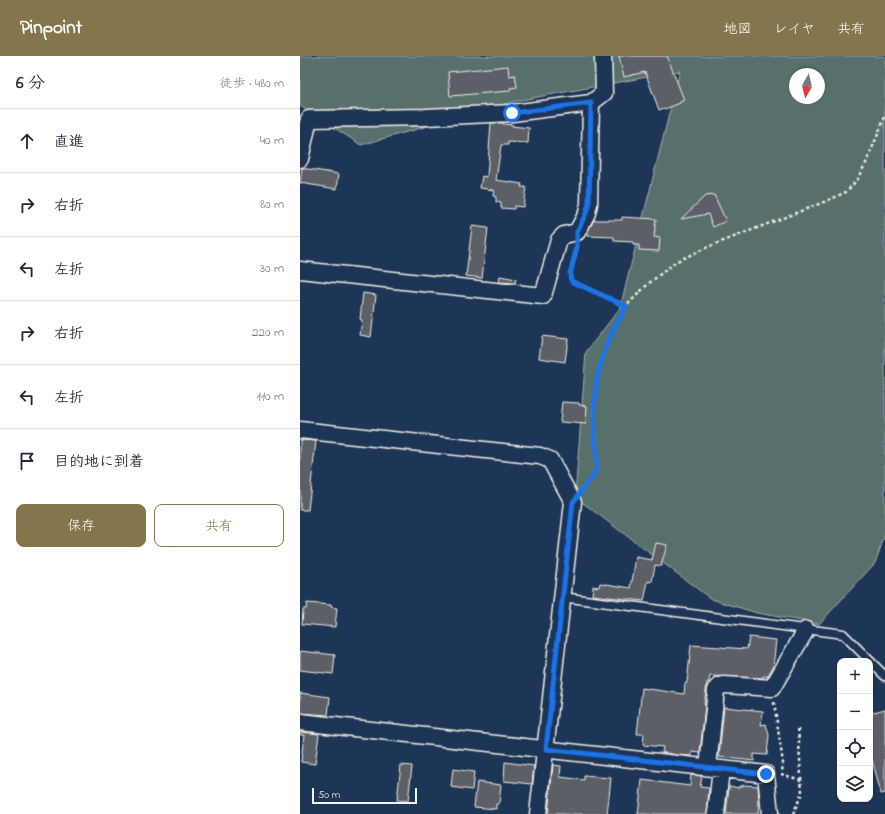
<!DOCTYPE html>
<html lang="ja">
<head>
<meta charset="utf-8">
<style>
	:root { --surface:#fff; --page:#f6f6f7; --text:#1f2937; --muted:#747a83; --line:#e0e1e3; --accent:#84754c }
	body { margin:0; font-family:"Indie Flower","Klee One",sans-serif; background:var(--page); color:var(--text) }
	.controls { position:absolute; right:12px; bottom:12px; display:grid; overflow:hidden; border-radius:8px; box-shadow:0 1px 3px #0004 }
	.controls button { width:36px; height:36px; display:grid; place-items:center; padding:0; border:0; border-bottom:1px solid var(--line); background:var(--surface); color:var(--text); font:20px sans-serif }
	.compass { position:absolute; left:489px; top:12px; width:36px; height:36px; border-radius:50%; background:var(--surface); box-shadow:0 1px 3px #0004; rotate:188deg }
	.scale { position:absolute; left:12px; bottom:10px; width:105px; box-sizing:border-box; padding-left:4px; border:2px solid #f4f1e8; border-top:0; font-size:11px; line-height:14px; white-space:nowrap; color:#f4f1e8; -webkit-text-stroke:3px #1d3557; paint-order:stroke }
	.stop { position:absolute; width:12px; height:12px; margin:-9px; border:3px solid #1a73e8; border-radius:50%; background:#fff }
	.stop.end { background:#1a73e8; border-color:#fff; box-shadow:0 1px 4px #0008 }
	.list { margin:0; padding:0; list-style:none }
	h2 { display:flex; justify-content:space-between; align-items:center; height:52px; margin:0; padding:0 16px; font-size:17px }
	h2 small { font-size:13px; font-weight:400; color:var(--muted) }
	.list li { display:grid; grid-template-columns:26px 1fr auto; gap:12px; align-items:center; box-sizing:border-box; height:64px; padding:0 16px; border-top:1px solid var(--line) }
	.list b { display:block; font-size:15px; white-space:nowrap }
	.list em { font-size:13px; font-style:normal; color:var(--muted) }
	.actions { display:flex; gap:8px; padding:12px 16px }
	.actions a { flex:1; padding:9px 0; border:1px solid var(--accent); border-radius:8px; text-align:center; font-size:14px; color:var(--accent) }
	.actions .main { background:var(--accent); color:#fff }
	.icon { flex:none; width:22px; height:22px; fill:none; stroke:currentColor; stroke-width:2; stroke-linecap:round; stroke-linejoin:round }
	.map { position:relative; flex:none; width:585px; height:758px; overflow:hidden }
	header { display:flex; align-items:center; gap:24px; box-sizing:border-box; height:56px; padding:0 20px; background:var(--accent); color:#fff }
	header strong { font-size:19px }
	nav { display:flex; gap:22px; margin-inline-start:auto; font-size:14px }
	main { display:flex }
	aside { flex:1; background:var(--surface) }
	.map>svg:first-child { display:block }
	.green { fill:#59706c; stroke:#a6b0aa; fill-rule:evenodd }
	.building { fill:#5b5f66; stroke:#f4f1e8 }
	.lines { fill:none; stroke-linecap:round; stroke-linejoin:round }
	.lane-casing { stroke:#f4f1e8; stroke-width:11 }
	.street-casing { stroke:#f4f1e8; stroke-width:19 }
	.path { stroke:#f4f1e8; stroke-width:2.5; stroke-dasharray:3 3; stroke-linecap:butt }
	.lane { stroke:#1d3557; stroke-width:8 }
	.street { stroke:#1d3557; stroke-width:16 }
	.route { stroke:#1a73e8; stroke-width:5 }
</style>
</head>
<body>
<header>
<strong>Pinpoint</strong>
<nav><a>地図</a><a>レイヤ</a><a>共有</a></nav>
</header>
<main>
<aside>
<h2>6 分<small>徒歩 · 480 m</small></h2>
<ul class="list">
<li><svg class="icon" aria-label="ahead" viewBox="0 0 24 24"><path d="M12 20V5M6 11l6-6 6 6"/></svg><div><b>直進</b></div><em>40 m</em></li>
<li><svg class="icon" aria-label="right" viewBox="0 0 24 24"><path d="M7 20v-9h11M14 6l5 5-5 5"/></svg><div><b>右折</b></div><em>80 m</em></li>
<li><svg class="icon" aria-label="left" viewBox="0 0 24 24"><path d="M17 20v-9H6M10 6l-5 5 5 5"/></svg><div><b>左折</b></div><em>30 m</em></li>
<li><svg class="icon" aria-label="right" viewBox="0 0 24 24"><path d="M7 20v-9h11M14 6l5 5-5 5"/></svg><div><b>右折</b></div><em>220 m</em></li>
<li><svg class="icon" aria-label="left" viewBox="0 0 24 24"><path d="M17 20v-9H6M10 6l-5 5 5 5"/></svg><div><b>左折</b></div><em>110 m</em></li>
<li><svg class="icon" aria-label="arrive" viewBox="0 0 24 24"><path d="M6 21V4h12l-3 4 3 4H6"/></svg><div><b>目的地に到着</b></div></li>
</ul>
<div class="actions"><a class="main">保存</a><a>共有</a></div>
</aside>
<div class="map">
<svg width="585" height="758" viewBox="0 0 585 758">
	<rect width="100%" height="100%" fill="#1d3557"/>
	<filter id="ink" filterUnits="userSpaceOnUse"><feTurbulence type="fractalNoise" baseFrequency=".025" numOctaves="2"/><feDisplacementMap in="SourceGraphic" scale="8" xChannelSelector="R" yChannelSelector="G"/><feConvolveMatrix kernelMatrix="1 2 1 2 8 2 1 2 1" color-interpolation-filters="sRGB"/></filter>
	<g filter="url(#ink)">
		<path class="green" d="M 0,0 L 585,0 L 585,479 L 575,507 L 519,568 L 457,557 L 411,543 L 275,441 L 286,296 L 320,252 L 380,15 L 216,45 L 61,89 L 0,50 ZM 495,18 L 519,18 L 519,42 L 495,42 Z"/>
		<path class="building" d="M 319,0 L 367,0 L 384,44 L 380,46 L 380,47 L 365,53 L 364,52 L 359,54 L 345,16 L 324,21 Z
			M 208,10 L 209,20 L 215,19 L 217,31 L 210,32 L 210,35 L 150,40 L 148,16 Z
			M 191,67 L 203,67 L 203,68 L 213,69 L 212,70 L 229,72 L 228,87 L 208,86 L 208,89 L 201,89 L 196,124 L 222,128 L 221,131 L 226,131 L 223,151 L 214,150 L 214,153 L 201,152 L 201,147 L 196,146 L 196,141 L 193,140 L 194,134 L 180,132 L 182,120 L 187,121 Z
			M 2,112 L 39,118 L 37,133 L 0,127 Z
			M 414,139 L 426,165 L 413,171 L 408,158 L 381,163 L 405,140 Z
			M 322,161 L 356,163 L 354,181 L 360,182 L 359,195 L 339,194 L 339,189 L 333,189 L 333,186 L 314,185 L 314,181 L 288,180 L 288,175 L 294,164 L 322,164 Z
			M 172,170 L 188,172 L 182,222 L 166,220 Z
			M 200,220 L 216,223 L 215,227 L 199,226 Z
			M 63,237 L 76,239 L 71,281 L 60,279 L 62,264 L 60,263 Z
			M 242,280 L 268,283 L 265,306 L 239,302 Z
			M 262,346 L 279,347 L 279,349 L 287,350 L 286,368 L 260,366 Z
			M 0,384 L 16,385 L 8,454 L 0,454 Z
			M 356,487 L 367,489 L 361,510 L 355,509 L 352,526 L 348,525 L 344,545 L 292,539 L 293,530 L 299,531 L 300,527 L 331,532 L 336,501 L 352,504 Z
			M 7,547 L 31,549 L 31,551 L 37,552 L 35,571 L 2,568 L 3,553 L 6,553 Z
			M 449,581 L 476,584 L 473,611 L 467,621 L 463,620 L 463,622 L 410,620 L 409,626 L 407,626 L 404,648 L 405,649 L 400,697 L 392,696 L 392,700 L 377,699 L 362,696 L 363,691 L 343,689 L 344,678 L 337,678 L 342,632 L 384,638 L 385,627 L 387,627 L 391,589 L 447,593 Z
			M 0,595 L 35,599 L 33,618 L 0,614 Z
			M 0,637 L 30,641 L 28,659 L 0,657 Z
			M 424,651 L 463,655 L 461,669 L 466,668 L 469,679 L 467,699 L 454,698 L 454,705 L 419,701 Z
			M 585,653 L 585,737 L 581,738 L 572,703 L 570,703 L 570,657 Z
			M 0,676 L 19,678 L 15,708 L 1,706 L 4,679 L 0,679 Z
			M 205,706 L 234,710 L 232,728 L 204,725 Z
			M 101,709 L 112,710 L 108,745 L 97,744 Z
			M 253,709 L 261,710 L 260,721 L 284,724 L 284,720 L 311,722 L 307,758 L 248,758 Z
			M 153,713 L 174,716 L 172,734 L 151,731 Z
			M 391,719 L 402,720 L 400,731 L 409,732 L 407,758 L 338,758 L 342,724 L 390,730 Z
			M 177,726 L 201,729 L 199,748 L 196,748 L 196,753 L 174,751 Z
			M 443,729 L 458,730 L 459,745 L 458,758 L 426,758 L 429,730 L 439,732 L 439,730 L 443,730 Z"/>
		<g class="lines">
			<g class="lane-casing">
				<path id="lane" d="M 262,541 L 543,578 L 585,620"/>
			</g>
			<g class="street-casing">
				<path id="street" d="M 0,103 L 9,63 L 126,61 L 212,57 L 291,47
					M 0,214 L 243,240 L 259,184 L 264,179 L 277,176 L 287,157 L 289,148 L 291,47 L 304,37 L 303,0
					M 0,374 L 240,400 L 250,404 L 273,446 L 238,758
					M 0,666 L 466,718 L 470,758
					M 408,711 L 416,634 L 420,630 L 424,629 L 472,632 L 506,574
					M 416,758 L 421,713"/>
			</g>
			<path class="path" d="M 277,191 L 270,219 L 271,225 L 326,250
				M 282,434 L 297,415 L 294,357 L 297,323 L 307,287 L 326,250 L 348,228 L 377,205 L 408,191 L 524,146 L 546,136 L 556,125 L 566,107 L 585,61
				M 474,646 L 483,707 L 482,716
				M 481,718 L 501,724
				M 493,758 L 502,737 L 498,670"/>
			<use href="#lane" class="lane"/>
			<use href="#street" class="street"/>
		</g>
	</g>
	<g class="lines" filter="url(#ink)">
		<path class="route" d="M 212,57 L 291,47 L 289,148 L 286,157 L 277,176 L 277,191 L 270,218 L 271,225 L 326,250 L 307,287 L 297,322 L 294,357 L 297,415 L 273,446 L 246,693 L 466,718"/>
	</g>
</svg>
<div class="controls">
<button>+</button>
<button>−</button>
<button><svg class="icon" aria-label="locate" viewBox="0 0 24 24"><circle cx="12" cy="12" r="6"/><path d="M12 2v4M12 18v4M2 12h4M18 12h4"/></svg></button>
<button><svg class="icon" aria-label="layers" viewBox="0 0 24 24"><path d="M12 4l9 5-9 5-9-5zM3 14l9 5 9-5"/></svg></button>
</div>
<svg class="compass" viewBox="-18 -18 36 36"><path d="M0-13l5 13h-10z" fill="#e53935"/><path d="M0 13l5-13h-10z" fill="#747a83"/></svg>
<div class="scale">50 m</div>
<div class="stop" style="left:212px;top:57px"></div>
<div class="stop end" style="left:466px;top:718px"></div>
</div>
</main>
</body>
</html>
